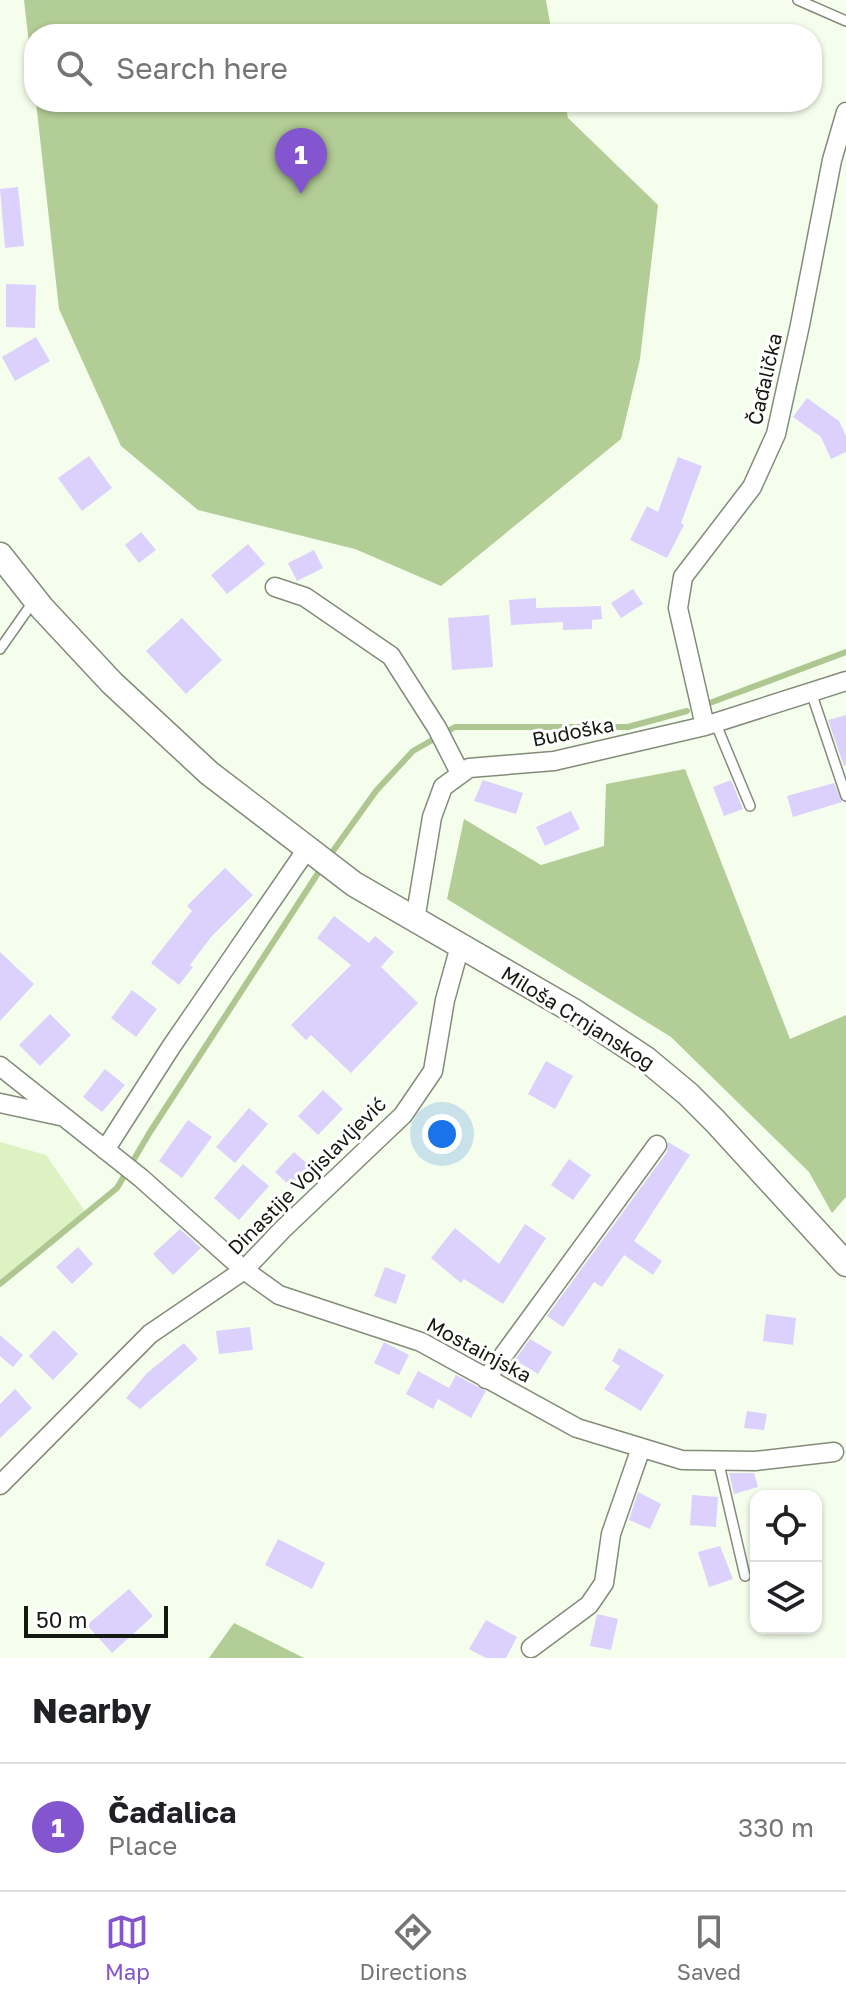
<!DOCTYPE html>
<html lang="en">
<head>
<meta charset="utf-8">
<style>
	:root { --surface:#fff; --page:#f2f2f2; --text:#202124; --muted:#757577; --line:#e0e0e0; --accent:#8355ce }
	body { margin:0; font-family:"Golos Text",sans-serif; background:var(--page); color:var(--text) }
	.controls { position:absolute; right:24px; bottom:24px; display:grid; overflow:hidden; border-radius:16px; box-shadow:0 2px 6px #0004 }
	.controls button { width:72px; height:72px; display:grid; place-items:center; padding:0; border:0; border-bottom:2px solid var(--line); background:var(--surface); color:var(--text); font:40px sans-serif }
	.scale { position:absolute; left:24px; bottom:20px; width:144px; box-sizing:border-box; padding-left:8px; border:4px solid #151811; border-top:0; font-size:22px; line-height:28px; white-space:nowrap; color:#151811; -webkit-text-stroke:6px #fff; paint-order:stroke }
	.you { position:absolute; left:442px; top:1134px; width:28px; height:28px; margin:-20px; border:6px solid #fff; border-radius:50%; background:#1a73e8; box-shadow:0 0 0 12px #1a73e833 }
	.badge { display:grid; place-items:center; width:52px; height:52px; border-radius:50%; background:var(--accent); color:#fff; font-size:26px; font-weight:700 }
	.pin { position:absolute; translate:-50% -66px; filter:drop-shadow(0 2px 4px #0008) }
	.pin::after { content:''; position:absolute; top:42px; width:28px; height:24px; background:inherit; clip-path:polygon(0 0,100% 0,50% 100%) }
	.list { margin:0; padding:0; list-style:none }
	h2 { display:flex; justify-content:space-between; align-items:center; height:104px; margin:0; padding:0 32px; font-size:34px }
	h2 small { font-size:26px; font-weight:400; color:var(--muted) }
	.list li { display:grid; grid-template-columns:52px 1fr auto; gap:24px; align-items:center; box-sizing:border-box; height:128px; padding:0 32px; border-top:2px solid var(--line) }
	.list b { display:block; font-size:30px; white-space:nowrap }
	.list p { margin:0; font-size:26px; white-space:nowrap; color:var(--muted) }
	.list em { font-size:26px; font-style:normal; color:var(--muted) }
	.icon { flex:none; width:44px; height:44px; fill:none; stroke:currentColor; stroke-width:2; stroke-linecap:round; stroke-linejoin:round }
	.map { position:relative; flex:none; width:846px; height:1658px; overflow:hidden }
	.search { position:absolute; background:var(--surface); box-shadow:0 2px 6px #0004; left:24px; right:24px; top:24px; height:88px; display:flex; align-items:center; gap:20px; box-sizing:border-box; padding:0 28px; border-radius:32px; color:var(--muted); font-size:30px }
	.sheet { height:232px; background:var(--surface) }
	nav { display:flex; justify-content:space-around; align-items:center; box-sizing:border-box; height:112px; border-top:2px solid var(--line); background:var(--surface); font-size:22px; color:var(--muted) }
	nav a { display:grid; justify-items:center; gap:4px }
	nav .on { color:var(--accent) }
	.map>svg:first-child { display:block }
	.green { fill:#dcf2c3 }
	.forest { fill:#b3cd96 }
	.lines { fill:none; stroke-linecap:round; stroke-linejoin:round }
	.stream { stroke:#aec791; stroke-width:6 }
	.building { fill:#dcd0fd }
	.service-casing { stroke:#838b7a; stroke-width:12 }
	.minor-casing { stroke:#838b7a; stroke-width:21 }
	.secondary-casing { stroke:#838b7a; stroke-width:27 }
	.service { stroke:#fff; stroke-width:9 }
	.minor { stroke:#fff; stroke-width:18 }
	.secondary { stroke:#fff; stroke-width:24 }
	.labels { text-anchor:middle; stroke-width:6; stroke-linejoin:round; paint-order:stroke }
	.street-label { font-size:20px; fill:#151811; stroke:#fff }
</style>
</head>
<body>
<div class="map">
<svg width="846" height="1658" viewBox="0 0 846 1658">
	<rect width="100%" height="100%" fill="#f5feec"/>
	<path class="green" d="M 0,1142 L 46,1155 L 86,1213 L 0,1284 Z"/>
	<path class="forest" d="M 24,0 L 546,0 L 552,34 L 34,34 L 34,88 Z
		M 36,102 L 565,102 L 568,118 L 658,205 L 640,359 L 621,439 L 441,586 L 355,549 L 198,510 L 121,446 L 59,309 Z
		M 685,769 L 790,1039 L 846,1015 L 846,1197 L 832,1213 L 809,1172 L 671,1037 L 447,899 L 464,819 L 541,865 L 604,846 L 606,784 Z
		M 234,1623 L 304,1658 L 209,1658 Z"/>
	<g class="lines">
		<path class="stream" d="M 707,704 L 846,652
			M 328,858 L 376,791 L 413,751 L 455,727 L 628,727 L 687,711
			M 0,1284 L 117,1188 L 150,1132 L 322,867"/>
	</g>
	<path class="building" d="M 18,187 L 24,246 L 5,248 L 0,189 Z
		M 6,284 L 36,285 L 35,328 L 6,327 Z
		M 36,337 L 50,361 L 15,381 L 2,357 Z
		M 807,398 L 839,421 L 846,436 L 846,452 L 831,459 L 821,437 L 793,417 Z
		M 89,456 L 112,488 L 82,511 L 58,478 Z
		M 678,457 L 702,466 L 681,523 L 684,525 L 667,558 L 630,540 L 647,506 L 658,512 Z
		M 141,532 L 156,550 L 139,563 L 125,545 Z
		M 248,544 L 265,564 L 227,594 L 211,575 Z
		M 314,550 L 323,568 L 297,581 L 288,563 Z
		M 633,589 L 643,604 L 621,618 L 611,603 Z
		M 536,598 L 536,608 L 601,606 L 602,619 L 592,620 L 592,629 L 563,630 L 563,622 L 511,625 L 509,600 Z
		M 489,615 L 493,667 L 452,670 L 448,618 Z
		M 182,618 L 222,660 L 186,694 L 146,651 Z
		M 846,715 L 846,765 L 844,766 L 828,720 Z
		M 483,780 L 523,793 L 516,814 L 474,801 Z
		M 731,780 L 743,809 L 724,816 L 713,787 Z
		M 834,783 L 842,802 L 793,817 L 787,796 Z
		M 571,811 L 580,829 L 545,846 L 536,827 Z
		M 225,868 L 253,895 L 211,937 L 190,965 L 193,967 L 179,985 L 151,963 L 192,911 L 187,906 Z
		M 334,916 L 369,943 L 375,936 L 394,952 L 381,967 L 418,1003 L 351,1073 L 311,1035 L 306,1040 L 291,1025 L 351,965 L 317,938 Z
		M 0,952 L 34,984 L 0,1021 Z
		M 132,990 L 157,1009 L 136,1037 L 111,1018 Z
		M 50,1014 L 71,1035 L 40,1066 L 19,1045 Z
		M 546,1061 L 573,1076 L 555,1109 L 528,1094 Z
		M 105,1069 L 125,1085 L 102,1112 L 83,1097 Z
		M 323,1090 L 343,1109 L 318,1135 L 298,1116 Z
		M 249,1108 L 268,1124 L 235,1163 L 216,1147 Z
		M 188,1120 L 212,1137 L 182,1178 L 159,1161 Z
		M 668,1142 L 690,1155 L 634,1241 L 662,1261 L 653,1275 L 624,1255 L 602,1287 L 594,1282 L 563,1327 L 547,1316 L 667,1152 Z
		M 294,1152 L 311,1167 L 292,1188 L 275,1172 Z
		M 569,1159 L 591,1175 L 573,1200 L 551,1185 Z
		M 243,1164 L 269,1186 L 239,1220 L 214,1198 Z
		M 525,1224 L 546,1238 L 503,1304 L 464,1279 L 461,1283 L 431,1258 L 455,1228 L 499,1264 Z
		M 180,1229 L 201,1248 L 173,1275 L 153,1254 Z
		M 78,1247 L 93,1264 L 72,1284 L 56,1267 Z
		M 385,1267 L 406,1275 L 396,1304 L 374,1296 Z
		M 766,1314 L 796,1318 L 793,1345 L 763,1341 Z
		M 250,1327 L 253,1350 L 219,1354 L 216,1331 Z
		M 54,1330 L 78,1354 L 53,1380 L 29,1356 Z
		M 0,1335 L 23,1355 L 13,1367 L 0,1356 Z
		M 530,1339 L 552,1352 L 538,1374 L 515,1360 Z
		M 384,1342 L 409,1355 L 399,1375 L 374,1363 Z
		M 184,1343 L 198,1359 L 140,1409 L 126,1398 L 147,1373 Z
		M 619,1348 L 664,1375 L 641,1411 L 604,1389 L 620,1366 L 612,1361 Z
		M 418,1371 L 449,1388 L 456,1375 L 486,1391 L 471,1418 L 438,1399 L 433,1409 L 406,1394 Z
		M 15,1389 L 32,1408 L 0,1438 L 0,1404 Z
		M 747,1411 L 767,1414 L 764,1430 L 744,1428 Z
		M 729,1473 L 754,1473 L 758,1487 L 734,1494 Z
		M 638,1492 L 661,1504 L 650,1529 L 629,1520 Z
		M 692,1495 L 718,1497 L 716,1527 L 690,1525 Z
		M 278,1539 L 325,1563 L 312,1589 L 265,1565 Z
		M 720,1546 L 733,1579 L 709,1587 L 698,1552 Z
		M 129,1589 L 153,1616 L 112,1653 L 87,1625 Z
		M 597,1614 L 618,1619 L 611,1650 L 590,1646 Z
		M 486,1620 L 517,1637 L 506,1658 L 486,1658 L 469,1649 Z"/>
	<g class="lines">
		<g class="service-casing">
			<path id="service" d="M 798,0 L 846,21
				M 0,649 L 33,602
				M 811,692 L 846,796
				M 715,722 L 750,806
				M 718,1460 L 745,1576"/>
		</g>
		<g class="minor-casing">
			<path id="minor" d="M 275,587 L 305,597 L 391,656 L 437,728 L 460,773
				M 705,726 L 678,608 L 683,577 L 752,487 L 776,434 L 800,325 L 832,160 L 846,112
				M 415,920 L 432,817 L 443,787 L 469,768 L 554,761 L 705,726 L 846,681
				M 0,1066 L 141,1178 L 244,1270 L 279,1295 L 421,1342 L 577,1428 L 682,1460 L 755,1461 L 834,1452
				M 0,1103 L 60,1116
				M 105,1150 L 171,1047 L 307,849
				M 486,1379 L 657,1145
				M 0,1485 L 150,1334 L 244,1270 L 282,1230 L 403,1115 L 433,1071 L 445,1000 L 460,946
				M 531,1648 L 589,1605 L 604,1583 L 611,1534 L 641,1448"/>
		</g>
		<g class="secondary-casing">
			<path id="secondary" d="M 0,555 L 42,608 L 112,683 L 209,773 L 354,884 L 575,1012 L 646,1059 L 688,1094 L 715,1121 L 846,1264"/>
		</g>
		<use href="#service" class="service"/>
		<use href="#minor" class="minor"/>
		<use href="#secondary" class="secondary"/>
	</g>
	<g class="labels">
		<g class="street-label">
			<text transform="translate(765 379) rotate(-77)" y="7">Čađalička</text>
			<text transform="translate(573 732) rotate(-11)" y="7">Budoška</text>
			<text transform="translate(578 1018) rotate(32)" y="7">Miloša Crnjanskog</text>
			<text transform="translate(307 1176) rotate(-45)" y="7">Dinastije Vojislavljević</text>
			<text transform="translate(479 1350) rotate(28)" y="7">Mostainjska</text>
		</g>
	</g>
</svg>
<div class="controls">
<button><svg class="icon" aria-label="locate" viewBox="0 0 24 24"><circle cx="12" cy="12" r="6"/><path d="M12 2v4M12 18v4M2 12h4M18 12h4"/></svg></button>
<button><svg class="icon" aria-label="layers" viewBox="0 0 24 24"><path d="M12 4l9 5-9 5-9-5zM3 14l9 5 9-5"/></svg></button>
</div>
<div class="scale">50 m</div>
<div class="you"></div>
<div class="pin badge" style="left:301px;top:194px">1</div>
<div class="search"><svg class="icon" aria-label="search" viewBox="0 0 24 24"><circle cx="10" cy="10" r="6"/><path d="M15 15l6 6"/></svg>Search here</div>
</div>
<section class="sheet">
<h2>Nearby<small></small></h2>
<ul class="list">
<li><span class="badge">1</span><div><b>Čađalica</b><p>Place</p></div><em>330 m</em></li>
</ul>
</section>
<nav>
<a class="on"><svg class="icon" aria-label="map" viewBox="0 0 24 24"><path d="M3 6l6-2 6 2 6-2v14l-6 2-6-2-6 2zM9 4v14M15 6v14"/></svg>Map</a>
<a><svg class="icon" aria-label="directions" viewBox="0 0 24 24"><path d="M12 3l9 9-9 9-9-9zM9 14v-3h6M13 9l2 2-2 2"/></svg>Directions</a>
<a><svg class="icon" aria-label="saved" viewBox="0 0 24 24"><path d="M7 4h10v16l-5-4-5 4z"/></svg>Saved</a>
</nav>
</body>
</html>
